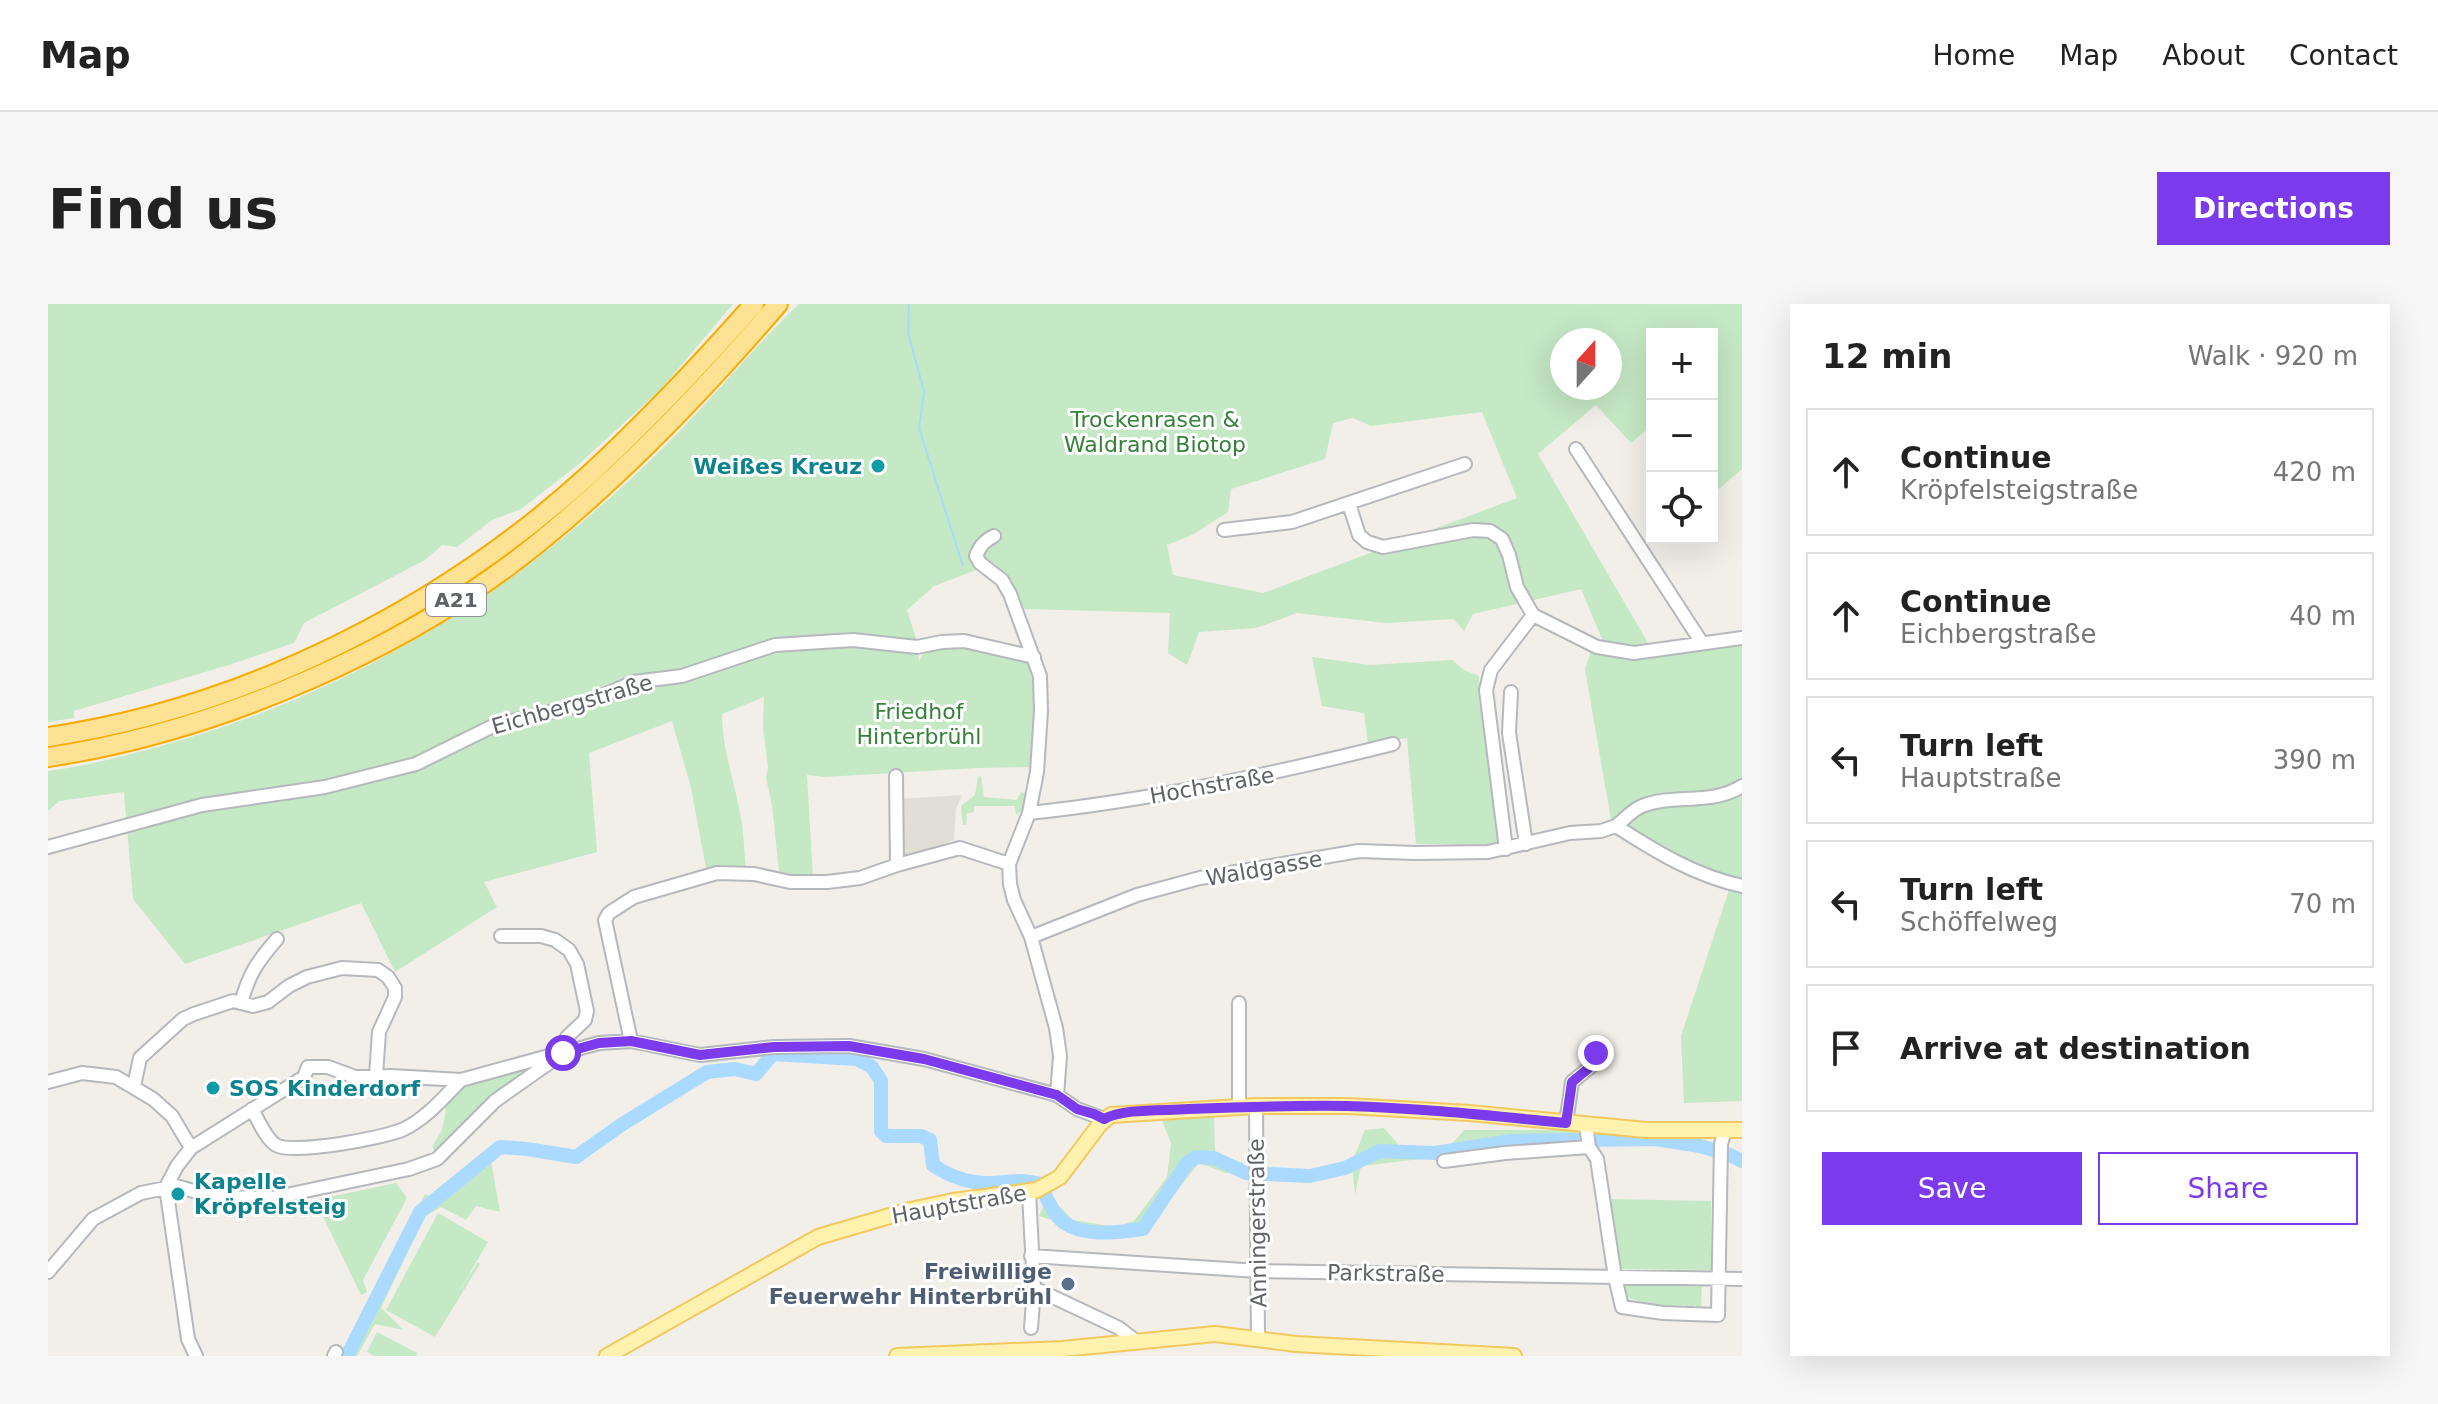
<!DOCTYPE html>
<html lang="en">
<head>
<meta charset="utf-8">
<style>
	:root { --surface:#fff; --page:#f6f6f6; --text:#222; --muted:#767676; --line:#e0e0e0; --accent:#7c3aed }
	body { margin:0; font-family:"DejaVu Sans",sans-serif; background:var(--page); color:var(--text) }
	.controls { position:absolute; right:24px; top:24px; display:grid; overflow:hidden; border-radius:0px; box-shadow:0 8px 32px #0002 }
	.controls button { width:72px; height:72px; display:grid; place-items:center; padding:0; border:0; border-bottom:2px solid var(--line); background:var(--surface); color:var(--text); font:40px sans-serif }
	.compass { position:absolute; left:1502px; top:24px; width:72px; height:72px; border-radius:50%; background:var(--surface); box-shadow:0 8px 32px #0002; rotate:21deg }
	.stop { position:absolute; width:24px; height:24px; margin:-18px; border:6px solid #7c3aed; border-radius:50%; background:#fff }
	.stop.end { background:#7c3aed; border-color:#fff; box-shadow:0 2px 8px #0008 }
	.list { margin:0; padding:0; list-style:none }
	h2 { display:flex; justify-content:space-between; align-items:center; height:104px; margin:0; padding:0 32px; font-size:34px }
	h2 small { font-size:26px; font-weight:400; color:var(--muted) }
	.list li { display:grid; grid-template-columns:52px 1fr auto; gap:24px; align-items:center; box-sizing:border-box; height:128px; margin:0 16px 16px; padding:0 16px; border:2px solid var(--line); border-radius:0px }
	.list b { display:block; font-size:30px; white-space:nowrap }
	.list p { margin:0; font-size:26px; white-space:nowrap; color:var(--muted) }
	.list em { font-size:26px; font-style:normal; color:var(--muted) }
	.actions { display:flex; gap:16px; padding:24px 32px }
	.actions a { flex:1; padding:18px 0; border:2px solid var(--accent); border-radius:0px; text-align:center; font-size:28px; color:var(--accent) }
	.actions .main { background:var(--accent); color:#fff }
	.icon { flex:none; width:44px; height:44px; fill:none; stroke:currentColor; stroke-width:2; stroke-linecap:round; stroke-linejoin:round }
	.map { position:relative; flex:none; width:1694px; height:1052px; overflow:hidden; border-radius:0px }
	header { display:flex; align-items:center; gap:48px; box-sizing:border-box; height:112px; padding:0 40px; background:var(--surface); border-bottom:2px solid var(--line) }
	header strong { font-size:38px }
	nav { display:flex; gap:44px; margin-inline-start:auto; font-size:28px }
	.intro { display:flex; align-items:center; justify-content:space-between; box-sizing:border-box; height:192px; padding:0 48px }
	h1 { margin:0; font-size:56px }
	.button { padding:20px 36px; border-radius:0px; background:var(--accent); color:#fff; font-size:28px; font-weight:700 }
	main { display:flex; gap:48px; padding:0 48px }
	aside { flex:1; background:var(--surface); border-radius:0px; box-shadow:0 8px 32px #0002 }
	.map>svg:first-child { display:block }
	.education { fill:#e1ded6 }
	.green { fill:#c5e8c5; fill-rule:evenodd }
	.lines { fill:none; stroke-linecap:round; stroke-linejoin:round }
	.stream { stroke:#aadaff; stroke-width:2 }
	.river { stroke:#aadaff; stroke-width:14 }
	.minor-casing { stroke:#b5b8bc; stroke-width:16 }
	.major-casing { stroke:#f2c960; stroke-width:18 }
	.highway-casing { stroke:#f9ab00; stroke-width:22 }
	.minor { stroke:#fff; stroke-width:12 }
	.major { stroke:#fff2af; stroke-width:14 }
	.highway { stroke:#fde293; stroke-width:18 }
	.route { stroke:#7c3aed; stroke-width:10 }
	.culture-dot { fill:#0f9aa8; stroke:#fff; stroke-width:3 }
	.service-dot { fill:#5c6f8a; stroke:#fff; stroke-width:3 }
	.labels { text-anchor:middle; stroke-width:6; stroke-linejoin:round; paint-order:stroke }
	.shield { fill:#fff; stroke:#8f9295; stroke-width:2 }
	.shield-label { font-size:20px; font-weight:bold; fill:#5f6368 }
	.park-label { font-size:22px; fill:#348238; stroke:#fff }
	.culture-label { font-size:22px; font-weight:bold; fill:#0d838f; stroke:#fff; text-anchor:start }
	.street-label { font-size:22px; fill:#5f6368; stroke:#fff }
	.service-label { font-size:22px; font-weight:bold; fill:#4e5e75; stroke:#fff; text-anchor:end }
</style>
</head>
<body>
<header>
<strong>Map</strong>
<nav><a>Home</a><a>Map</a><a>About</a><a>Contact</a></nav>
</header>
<div class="intro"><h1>Find us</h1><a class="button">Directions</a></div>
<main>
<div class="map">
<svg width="1694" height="1052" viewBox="0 0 1694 1052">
	<rect width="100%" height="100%" fill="#f1efe8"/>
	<path class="education" d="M 914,491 L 908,505 L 906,536 L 859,554 L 853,553 L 851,495 Z"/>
	<path class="green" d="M 0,0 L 685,0 L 613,85 L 531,160 L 473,205 L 444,216 L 409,243 L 394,241 L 377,256 L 256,319 L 246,339 L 184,360 L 26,407 L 26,414 L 0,418 Z
		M 751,0 L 1694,0 L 1694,165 L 1664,191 L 1664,30 L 1604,30 L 1604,125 L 1602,123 L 1583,139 L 1548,101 L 1490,150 L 1607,351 L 1694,339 L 1694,797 L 1636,799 L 1633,732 L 1683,580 C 1646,561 1600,545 1570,515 L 1563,516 L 1537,365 L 1543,347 L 1557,350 L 1554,335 L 1533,285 L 1425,310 L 1416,327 L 1405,315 L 1338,319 L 1249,309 L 1208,324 L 1151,328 L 1139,361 L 1120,349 L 1122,309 L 977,305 L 947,259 L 886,282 L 859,306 L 869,338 L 871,357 L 881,340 L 894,338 L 979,355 L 986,366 L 988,391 L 983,463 L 928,464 L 777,473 L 759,471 L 765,575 L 739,574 L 731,568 L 724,501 L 718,474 L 720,464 L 715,423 L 716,393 L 674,410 C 674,444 686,476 692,509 C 696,527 696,547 698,565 L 658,564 L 643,484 L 624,417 L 541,449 L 549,548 L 436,578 L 449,603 L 347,668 L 313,599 L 137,660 L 85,595 L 76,488 L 11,497 L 0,507 L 0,467 C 38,462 76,452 113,442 C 300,391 466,289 605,154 C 656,105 700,49 751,0 ZM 1514,36 L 1562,36 L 1562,84 L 1514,84 ZM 1434,108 L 1469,194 L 1215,289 L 1125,271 L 1119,241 L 1144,231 L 1180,208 L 1183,185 L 1277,155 L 1285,119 L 1305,114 L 1323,122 Z
		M 1264,353 L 1322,361 L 1404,356 L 1416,366 L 1431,372 L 1431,394 L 1452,541 L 1368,540 L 1359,434 L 1320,440 L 1316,409 L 1274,402 Z
		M 933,472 L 936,493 L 969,496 L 973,488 L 981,491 L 974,507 L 968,511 L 967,502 L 926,502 L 926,508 L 919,509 L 918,521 L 915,521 L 913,502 L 927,491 L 930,473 Z
		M 474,761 L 472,772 L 439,794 L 388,849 L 384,843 L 394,826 L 398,805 L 394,799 L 412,781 Z
		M 1166,809 L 1167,851 L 1196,859 L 1188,869 L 1178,869 L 1151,859 L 1097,927 C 1055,927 1031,925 991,912 L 1000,891 L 1025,916 L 1068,923 L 1086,917 L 1119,873 L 1123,839 L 1113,814 Z
		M 1336,824 L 1355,846 C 1385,848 1396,852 1416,826 L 1526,826 L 1534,836 L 1313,862 L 1307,891 L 1304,858 L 1317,826 Z
		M 443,857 L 452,908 L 428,902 L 418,916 L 393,903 L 377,912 L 333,1004 L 356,1026 L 327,1020 L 309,1052 L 293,1052 L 377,890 L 392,897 Z
		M 348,879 L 359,894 L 315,976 L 319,988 L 313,991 L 267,896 Z
		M 1560,895 L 1663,897 L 1663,966 L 1571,965 Z
		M 390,909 L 440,938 L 410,989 L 430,958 L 432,960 L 387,1033 L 338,1006 Z
		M 1572,981 L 1654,981 L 1653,1002 L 1649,1003 L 1647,1001 L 1644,1003 L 1641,1001 L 1639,1003 L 1637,1001 L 1626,1002 L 1624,1001 L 1618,1006 L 1612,1005 L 1574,991 Z
		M 329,1028 L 369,1049 L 368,1052 L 326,1052 L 319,1048 Z"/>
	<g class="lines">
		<path class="stream" d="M 861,0 L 860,29 L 876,87 L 871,124 L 915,262"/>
		<path class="river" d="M 299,1052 L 372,908 L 452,843 L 479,845 L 528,853 L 573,821 L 659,768 L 687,765 L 708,770 L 725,750 L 809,755 L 824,763 L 833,777 L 833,827 L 838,832 L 873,832 L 882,836 L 885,861 C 901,872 920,879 940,879 C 960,879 972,874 992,880 C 998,892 1004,909 1015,918 C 1036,934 1071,928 1095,925 L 1139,859 L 1148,853 L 1166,854 L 1198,869 L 1262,872 L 1297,864 L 1332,847 L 1387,849 L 1464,837 L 1608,835 L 1652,842 L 1682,851 L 1694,857"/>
		<g class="minor-casing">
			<path id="minor" d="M 1528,145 L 1654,339
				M 1301,200 L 1311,231 L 1319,238 L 1335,243 L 1425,226 L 1442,227 L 1454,235 L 1461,251 L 1469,283 L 1485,311 L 1549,343 L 1586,349 L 1694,334
				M 1176,226 L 1244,218 L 1417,160
				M 946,232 C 936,237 932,242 928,252 L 932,259 L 954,276 L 962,290 L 992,372 L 993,407 L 989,468 L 981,509 L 961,560 L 962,580 L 966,596 L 983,633 L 1008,724 L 1012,752 L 1009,791
				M 1463,388 L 1461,429 L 1478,540
				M 848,472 L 849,561
				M 981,509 C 1104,496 1225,470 1345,440
				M 1568,522 C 1576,516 1584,506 1594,502 C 1627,489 1663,502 1694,482
				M 0,543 L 154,501 L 277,483 L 368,460 L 447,421 L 533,401 L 586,378 L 634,372 L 727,341 L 805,336 L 869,343 L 894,338 L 916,337 L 986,353
				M 1458,545 L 1438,386 L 1443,366 L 1485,311
				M 453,632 L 493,632 L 507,636 L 521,646 L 529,660 L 539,707 L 537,716 L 519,733 L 515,749
				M 983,633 L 1089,591 L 1152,574 L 1311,547 L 1367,549 L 1440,548 L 1522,529 L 1553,527 L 1568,522 C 1608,548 1648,572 1694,582
				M 193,699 C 201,670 209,658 229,635
				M 1191,699 L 1191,803
				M 583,737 L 557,616 L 561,609 L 586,593 L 669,569 L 706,570 L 742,578 L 779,578 L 812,574 L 849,561 L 912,544 L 961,560
				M 0,778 L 34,769 L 68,773 L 105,795 L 124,812 L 143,844
				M 86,782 L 92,754 L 135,715 L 146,710 L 185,697 L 205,702 L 220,698 L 241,682 L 259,673 L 294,664 L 330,666 L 340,673 L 347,684 L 347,693 L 331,728 L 328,772
				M 1208,802 L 1210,1036
				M 204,805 C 210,816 218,835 228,841 C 244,851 337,834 356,825 C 379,814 396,793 413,776
				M 1518,819 L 1524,778 L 1547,759 L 1548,742
				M 1538,821 L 1541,843 L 1549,855 L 1567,973 L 1574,1003 L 1615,1009 L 1670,1011 L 1673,840 L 1677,826
				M 1396,857 L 1457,849 L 1541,843
				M 118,883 L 129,862 L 143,844 L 256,773 L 260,763 L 280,763 L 307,773 L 343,772 L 413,776 L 508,750
				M 118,883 L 140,1035 L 148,1052
				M 981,889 L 986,984 L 983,1024
				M 983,952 L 1210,967 L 1694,975
				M 0,968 L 45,915 L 93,889 L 128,882 L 166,893 L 224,894 L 361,865 L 389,855 L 447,797 L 515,749 L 551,739 L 583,737 L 652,751 L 726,743 L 801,742 L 876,755 L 1009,791 L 1029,805 L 1056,815
				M 986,984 L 1071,1024 L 1089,1038
				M 286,1052 L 288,1048"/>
		</g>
		<g class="major-casing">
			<path id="major" d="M 559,1052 L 770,933 L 862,906 L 905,897 L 989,886 L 1012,873 L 1052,820 L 1063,811 L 1208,802 L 1300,802 L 1421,809 L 1598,826 L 1694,826
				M 849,1052 L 1014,1045 L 1167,1030 L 1248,1040 L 1466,1052"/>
		</g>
		<g class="highway-casing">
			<path id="highway" d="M 0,433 C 198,404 395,304 542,170 C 600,116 654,59 706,0
				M 0,453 C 168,428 358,346 490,239 C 578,168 656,86 730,0"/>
		</g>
		<use href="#minor" class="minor"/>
		<use href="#major" class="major"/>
		<use href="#highway" class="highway"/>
	</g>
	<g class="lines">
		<path class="route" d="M 515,749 L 551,739 L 583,737 L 652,751 L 726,743 L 801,742 L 876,755 L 1009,791 L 1029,805 L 1046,810 L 1056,815 C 1076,804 1116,807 1140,805 C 1193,803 1246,801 1299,802 C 1372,804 1445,812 1518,819 L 1524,778 L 1547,759 L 1548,749"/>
	</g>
	<g class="culture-dot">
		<circle cx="830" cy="162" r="8"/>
		<circle cx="165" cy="784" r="8"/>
		<circle cx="130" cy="890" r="8"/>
	</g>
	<circle class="service-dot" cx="1020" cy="980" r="8"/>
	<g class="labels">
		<rect class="shield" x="378" y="280" width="60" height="32" rx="6"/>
		<g class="shield-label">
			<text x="408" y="303">A21</text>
		</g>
		<g class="park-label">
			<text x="1107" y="123">Trockenrasen &amp;<tspan x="1107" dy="25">Waldrand Biotop</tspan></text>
			<text x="871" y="415">Friedhof<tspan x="871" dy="25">Hinterbrühl</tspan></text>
		</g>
		<g class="culture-label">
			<text x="814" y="170" text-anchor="end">Weißes Kreuz</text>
			<text x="181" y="792">SOS Kinderdorf</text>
			<text x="146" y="885">Kapelle<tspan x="146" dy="25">Kröpfelsteig</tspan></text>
		</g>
		<g class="street-label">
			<text transform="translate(524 400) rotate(-16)" y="8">Eichbergstraße</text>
			<text transform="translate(1164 481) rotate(-10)" y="8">Hochstraße</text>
			<text transform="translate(1216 564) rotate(-10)" y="8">Waldgasse</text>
			<text transform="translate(911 900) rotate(-10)" y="8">Hauptstraße</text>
			<text transform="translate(1209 919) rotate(-91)" y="8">Anningerstraße</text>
			<text transform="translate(1338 969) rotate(1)" y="8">Parkstraße</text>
		</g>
		<g class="service-label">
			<text x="1004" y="975">Freiwillige<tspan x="1004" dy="25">Feuerwehr Hinterbrühl</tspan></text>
		</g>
	</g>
</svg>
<div class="controls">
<button>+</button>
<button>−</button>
<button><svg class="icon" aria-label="locate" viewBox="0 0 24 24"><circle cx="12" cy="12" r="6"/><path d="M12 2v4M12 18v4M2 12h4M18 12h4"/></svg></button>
</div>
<svg class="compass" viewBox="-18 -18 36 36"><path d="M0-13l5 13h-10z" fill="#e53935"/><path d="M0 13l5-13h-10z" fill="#767676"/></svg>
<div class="stop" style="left:515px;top:749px"></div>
<div class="stop end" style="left:1548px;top:749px"></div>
</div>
<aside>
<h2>12 min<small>Walk · 920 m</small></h2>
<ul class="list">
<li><svg class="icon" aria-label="ahead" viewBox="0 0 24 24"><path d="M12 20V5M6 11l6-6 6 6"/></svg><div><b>Continue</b><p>Kröpfelsteigstraße</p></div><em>420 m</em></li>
<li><svg class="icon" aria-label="ahead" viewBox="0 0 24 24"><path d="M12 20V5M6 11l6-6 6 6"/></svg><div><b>Continue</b><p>Eichbergstraße</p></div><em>40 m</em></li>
<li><svg class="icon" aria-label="left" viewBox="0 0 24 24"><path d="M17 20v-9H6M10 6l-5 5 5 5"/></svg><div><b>Turn left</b><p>Hauptstraße</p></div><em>390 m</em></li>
<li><svg class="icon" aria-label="left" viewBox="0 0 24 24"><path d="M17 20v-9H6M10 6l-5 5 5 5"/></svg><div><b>Turn left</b><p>Schöffelweg</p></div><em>70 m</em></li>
<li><svg class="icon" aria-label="arrive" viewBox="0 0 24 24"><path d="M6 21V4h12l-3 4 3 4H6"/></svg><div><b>Arrive at destination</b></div></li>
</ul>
<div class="actions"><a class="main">Save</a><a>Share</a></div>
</aside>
</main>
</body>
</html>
